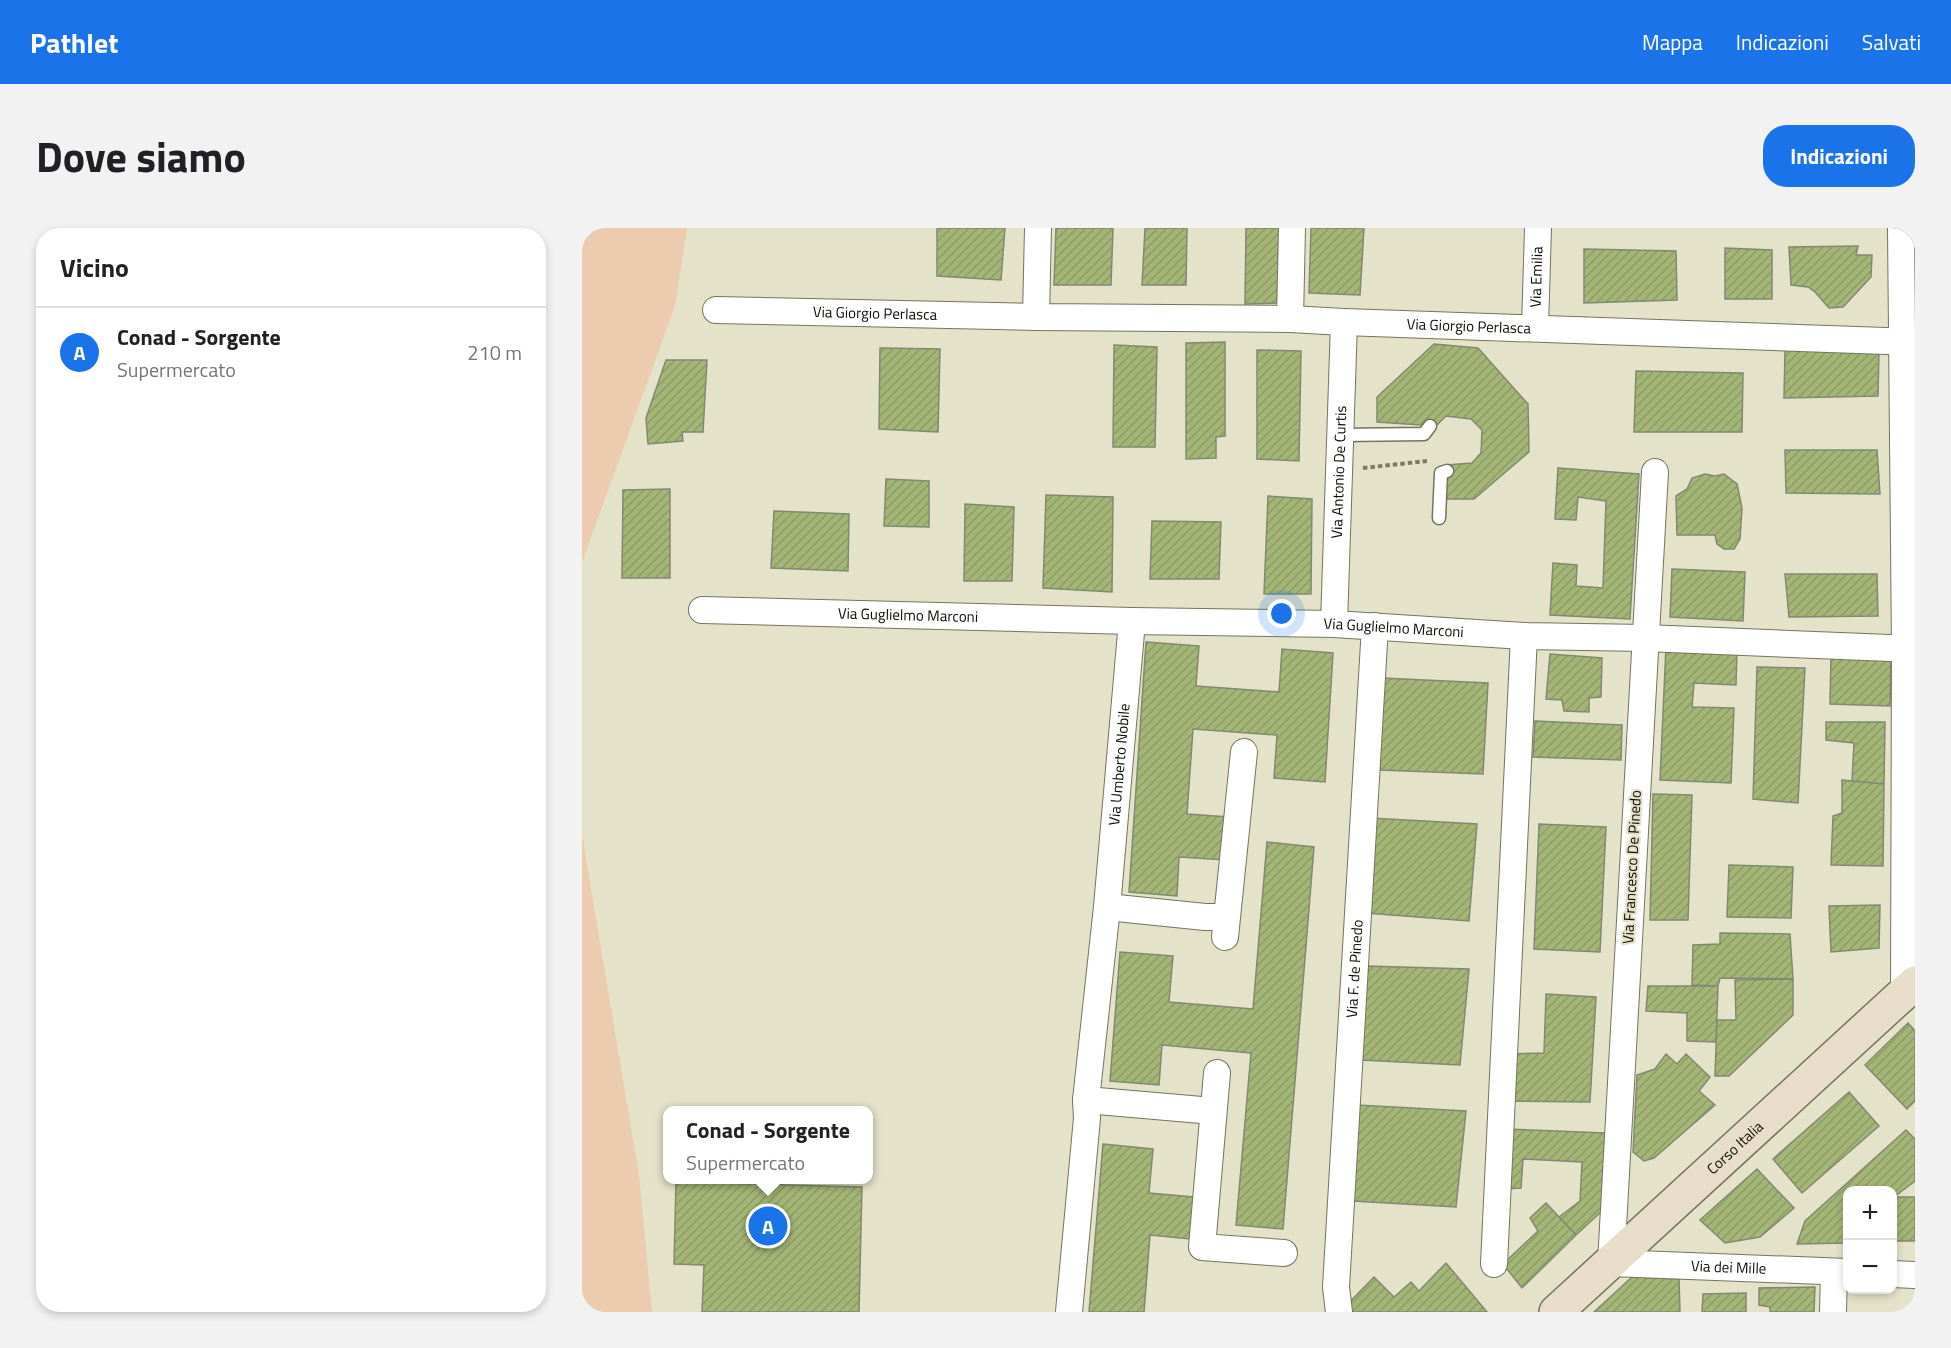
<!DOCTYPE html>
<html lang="it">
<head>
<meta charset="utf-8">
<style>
	:root { --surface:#fff; --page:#f2f2f2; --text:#202124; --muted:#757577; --line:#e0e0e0; --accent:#1a73e8 }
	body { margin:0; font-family:"Titillium Web",sans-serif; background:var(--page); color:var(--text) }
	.controls { position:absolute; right:18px; bottom:18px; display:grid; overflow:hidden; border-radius:12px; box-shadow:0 3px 9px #0003 }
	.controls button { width:54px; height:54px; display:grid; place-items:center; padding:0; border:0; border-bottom:2px solid var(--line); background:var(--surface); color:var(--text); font:30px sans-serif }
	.you { position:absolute; left:700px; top:386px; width:21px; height:21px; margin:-15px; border:4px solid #fff; border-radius:50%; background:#1a73e8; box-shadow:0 0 0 9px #1a73e833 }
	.badge { display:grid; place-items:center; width:39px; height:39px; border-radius:50%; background:var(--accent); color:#fff; font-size:20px; font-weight:700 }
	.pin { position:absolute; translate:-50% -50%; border:3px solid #fff; box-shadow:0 2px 6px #0006 }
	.popup { position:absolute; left:81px; top:878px; width:210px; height:78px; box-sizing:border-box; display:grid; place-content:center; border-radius:12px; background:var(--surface); filter:drop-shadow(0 2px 4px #0005); font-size:20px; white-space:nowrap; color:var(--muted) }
	.popup b { font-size:22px; color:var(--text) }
	.popup::after { content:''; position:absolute; left:50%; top:100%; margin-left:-12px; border:12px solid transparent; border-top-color:var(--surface) }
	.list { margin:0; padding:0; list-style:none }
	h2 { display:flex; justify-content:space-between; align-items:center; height:78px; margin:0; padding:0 24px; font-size:26px }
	h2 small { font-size:20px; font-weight:400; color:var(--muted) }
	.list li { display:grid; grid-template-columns:39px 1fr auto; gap:18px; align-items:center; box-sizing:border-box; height:90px; padding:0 24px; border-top:2px solid var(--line) }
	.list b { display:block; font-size:22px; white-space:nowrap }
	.list p { margin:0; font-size:20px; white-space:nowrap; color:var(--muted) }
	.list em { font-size:20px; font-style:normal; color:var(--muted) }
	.map { position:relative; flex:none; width:1333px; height:1084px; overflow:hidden; border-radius:24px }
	header { display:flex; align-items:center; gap:36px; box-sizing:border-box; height:84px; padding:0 30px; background:var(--accent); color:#fff }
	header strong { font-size:28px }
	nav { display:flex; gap:33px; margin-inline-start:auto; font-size:21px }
	.intro { display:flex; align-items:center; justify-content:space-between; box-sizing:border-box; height:144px; padding:0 36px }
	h1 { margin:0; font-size:42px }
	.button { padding:15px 27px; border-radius:24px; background:var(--accent); color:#fff; font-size:21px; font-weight:700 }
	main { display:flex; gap:36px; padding:0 36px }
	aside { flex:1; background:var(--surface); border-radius:24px; box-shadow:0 3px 9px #0003 }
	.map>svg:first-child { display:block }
	.green { fill:#edcbae }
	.building { fill:url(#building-hatch); stroke:#818873; stroke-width:1.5 }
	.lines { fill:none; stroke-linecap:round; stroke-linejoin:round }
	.lane-casing { stroke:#75735d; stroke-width:15 }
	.street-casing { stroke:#75735d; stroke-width:28 }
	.secondary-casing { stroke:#75735d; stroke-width:36 }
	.path { stroke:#7b7969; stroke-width:4; stroke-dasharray:4.5 3; stroke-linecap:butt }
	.lane { stroke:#fff; stroke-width:12 }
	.street { stroke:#fff; stroke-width:26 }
	.secondary { stroke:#e8ddc8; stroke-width:33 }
	.labels { text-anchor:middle; stroke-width:4.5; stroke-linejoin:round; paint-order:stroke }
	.street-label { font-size:15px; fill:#0d0c05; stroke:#e5e2ca }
</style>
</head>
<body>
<header>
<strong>Pathlet</strong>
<nav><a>Mappa</a><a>Indicazioni</a><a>Salvati</a></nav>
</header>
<div class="intro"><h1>Dove siamo</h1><a class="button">Indicazioni</a></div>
<main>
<aside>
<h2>Vicino<small></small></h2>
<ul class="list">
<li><span class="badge">A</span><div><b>Conad - Sorgente</b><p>Supermercato</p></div><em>210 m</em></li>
</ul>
</aside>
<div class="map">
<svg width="1333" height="1084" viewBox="0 0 1333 1084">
	<defs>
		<pattern id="building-hatch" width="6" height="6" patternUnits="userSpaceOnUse" patternTransform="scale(1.5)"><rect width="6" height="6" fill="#a4b676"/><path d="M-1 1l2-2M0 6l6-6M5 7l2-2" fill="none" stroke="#8c9b65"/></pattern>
	</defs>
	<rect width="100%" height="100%" fill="#e5e2ca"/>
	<path class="green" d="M 0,0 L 105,0 L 93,78 L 0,334 Z
		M 0,607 L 57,947 L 70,1084 L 0,1084 Z"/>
	<path class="building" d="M 355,0 L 423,0 L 419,52 L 355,48 Z
		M 474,0 L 531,0 L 529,57 L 472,57 Z
		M 563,0 L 605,0 L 604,57 L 560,57 Z
		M 664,0 L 697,0 L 695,75 L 663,76 Z
		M 729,0 L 782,0 L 778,67 L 727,65 Z
		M 1276,18 L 1274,27 L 1290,27 L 1289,49 L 1261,79 L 1247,80 L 1233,64 L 1226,59 L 1209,57 L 1207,19 Z
		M 1143,20 L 1190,22 L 1190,71 L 1143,71 Z
		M 1002,21 L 1094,23 L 1095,72 L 1002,75 Z
		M 643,114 L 643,208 L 634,209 L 634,230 L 604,231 L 604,115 Z
		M 852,116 L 896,120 L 946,176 L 947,224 L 892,271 L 864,271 L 865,237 L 890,235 L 899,225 L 900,202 L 889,191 L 864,188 L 854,198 L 795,194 L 795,169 Z
		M 532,117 L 575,119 L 573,219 L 531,219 Z
		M 298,120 L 358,121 L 356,204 L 297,201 Z
		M 675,122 L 719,123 L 717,233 L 675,231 Z
		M 1203,122 L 1297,122 L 1296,168 L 1202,170 Z
		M 84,132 L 125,132 L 121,204 L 100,204 L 101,213 L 66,216 L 64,190 Z
		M 1054,143 L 1161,145 L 1160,204 L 1052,204 Z
		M 1203,222 L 1295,222 L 1298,266 L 1204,265 Z
		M 976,240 L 1057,246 L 1048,391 L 968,387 L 971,335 L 995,337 L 994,358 L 1021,360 L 1024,273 L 996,269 L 994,292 L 973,291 Z
		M 1123,246 L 1133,248 L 1142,246 L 1155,256 L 1160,280 L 1158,311 L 1152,321 L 1142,321 L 1135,316 L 1133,307 L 1095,307 L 1094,268 L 1105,261 L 1110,250 Z
		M 304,251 L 347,253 L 347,299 L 302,298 Z
		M 88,261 L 88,350 L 40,350 L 41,262 Z
		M 464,267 L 531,269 L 530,364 L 461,360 Z
		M 686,268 L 730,271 L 729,366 L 682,366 Z
		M 383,276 L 432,279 L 430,353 L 382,353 Z
		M 192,283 L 267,286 L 266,343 L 189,340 Z
		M 570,293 L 639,294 L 637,351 L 568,351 Z
		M 1090,341 L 1163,344 L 1161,393 L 1088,389 Z
		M 1203,346 L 1295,346 L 1296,388 L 1207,389 Z
		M 564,414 L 617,418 L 614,458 L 697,464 L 700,421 L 751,425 L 743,554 L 692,550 L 695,507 L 611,501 L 605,586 L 647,589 L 644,632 L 597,629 L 595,668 L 547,664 Z
		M 1084,418 L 1155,421 L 1154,457 L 1112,455 L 1110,479 L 1152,480 L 1149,555 L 1078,552 Z
		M 968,426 L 1020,430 L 1019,469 L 1007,470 L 1007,484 L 982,483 L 980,472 L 964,471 Z
		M 1249,426 L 1309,428 L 1308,478 L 1248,476 Z
		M 1175,439 L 1223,440 L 1216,575 L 1171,571 Z
		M 800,450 L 906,455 L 901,546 L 798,542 Z
		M 953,493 L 1040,497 L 1039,532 L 951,529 Z
		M 1244,494 L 1303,494 L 1302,556 L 1270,553 L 1272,515 L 1244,512 Z
		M 1260,552 L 1302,556 L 1301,638 L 1249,637 L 1251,588 L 1260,585 Z
		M 1071,566 L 1110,567 L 1106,692 L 1068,692 Z
		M 788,590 L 895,596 L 887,693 L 784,685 Z
		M 957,596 L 1024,599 L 1018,724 L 952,721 Z
		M 685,614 L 732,619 L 701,1001 L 654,997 L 669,825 L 580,817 L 577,857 L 528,853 L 538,724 L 591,728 L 587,774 L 671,781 Z
		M 1147,637 L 1211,639 L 1209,690 L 1145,689 Z
		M 1298,677 L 1297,720 L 1249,724 L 1247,678 Z
		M 1138,705 L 1208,706 L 1211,751 L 1138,750 L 1136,758 L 1110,757 L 1111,717 L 1138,716 Z
		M 784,738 L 887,741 L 878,837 L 779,832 Z
		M 1211,751 L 1211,787 L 1147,848 L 1133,848 L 1135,792 L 1154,792 L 1153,752 Z
		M 1066,758 L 1136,758 L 1134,814 L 1105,813 L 1105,785 L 1064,783 Z
		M 964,766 L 1014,769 L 1008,874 L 925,873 L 926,826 L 962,825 Z
		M 1326,795 L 1333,803 L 1333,873 L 1325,881 L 1283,837 Z
		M 1084,826 L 1095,836 L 1104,826 L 1128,849 L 1117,863 L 1133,877 L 1072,930 L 1062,933 L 1051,924 L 1055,847 L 1073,841 Z
		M 1267,864 L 1297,898 L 1220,965 L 1191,931 Z
		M 775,877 L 884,883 L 874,979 L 771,973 Z
		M 924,901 L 1023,905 L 1020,983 L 994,1007 L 977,989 L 998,973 L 1000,934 L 941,931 L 939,960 L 922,961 Z
		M 1324,902 L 1333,911 L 1333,953 L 1312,969 L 1333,969 L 1333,1013 L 1310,1013 L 1310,962 L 1266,962 L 1266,1015 L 1215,1016 L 1223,993 Z
		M 521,916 L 571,921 L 567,965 L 612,969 L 608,1011 L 568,1007 L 562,1084 L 507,1084 Z
		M 1175,941 L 1212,980 L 1178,1009 L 1143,1015 L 1118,992 Z
		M 94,954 L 280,959 L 277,1084 L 120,1084 L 122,1037 L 92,1036 Z
		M 964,975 L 994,1007 L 940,1060 L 921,1036 L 956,1003 L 948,990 Z
		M 864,1035 L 905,1084 L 762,1084 L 760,1082 L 792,1049 L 812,1069 L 829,1054 L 837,1063 Z
		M 1050,1049 L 1097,1051 L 1098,1084 L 1012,1084 Z
		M 1233,1059 L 1232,1084 L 1188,1084 L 1188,1079 L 1177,1077 L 1177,1060 Z
		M 1164,1065 L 1164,1084 L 1120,1084 L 1121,1066 Z"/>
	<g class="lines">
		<g class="lane-casing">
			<path id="lane" d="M 759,207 L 842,206 L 848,198
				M 857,290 L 859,245 L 865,243"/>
		</g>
		<g class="street-casing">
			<g id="street">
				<path id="s1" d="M 456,0 L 454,89 L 708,91 L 762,94 L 1333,114"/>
				<path d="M 1319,0 L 1323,421 L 1322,765"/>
				<path id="s2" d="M 134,82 L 454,89"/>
				<path d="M 708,91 L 710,0"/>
				<path id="s3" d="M 953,99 L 956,0"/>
				<path id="s4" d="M 1073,244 L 1029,1035 L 1266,1044"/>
				<path id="s5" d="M 120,382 L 550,393 L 752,396 L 942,408 L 1063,410 L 1333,421"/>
				<path id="s6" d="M 752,396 L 762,94"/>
				<path d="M 525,679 L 623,689 L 644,689"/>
				<path d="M 643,709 L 662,524"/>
				<path d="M 635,845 L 620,1019 L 702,1025"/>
				<path d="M 504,872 L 631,883"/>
				<path d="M 912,1036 L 942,408"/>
				<path d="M 1310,1046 L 1333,1047"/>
				<path id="s7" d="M 487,1084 L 505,890 L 504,872 L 525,679 L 550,393"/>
				<path id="s8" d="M 757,1084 L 754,1059 L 793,398"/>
				<path d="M 1251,1084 L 1252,1044"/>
			</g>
		</g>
		<g class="secondary-casing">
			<g id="secondary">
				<path id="s9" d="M 974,1084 L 1333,755"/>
			</g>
		</g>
		<path class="path" d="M 781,240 L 845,233"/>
		<use href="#lane" class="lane"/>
		<use href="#street" class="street"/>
		<use href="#secondary" class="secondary"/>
	</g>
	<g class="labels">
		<g class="street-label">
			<text dy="5" stroke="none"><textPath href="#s3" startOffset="50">Via Emilia</textPath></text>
			<text dy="5" stroke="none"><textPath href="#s2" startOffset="159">Via Giorgio Perlasca</textPath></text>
			<text dy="5" stroke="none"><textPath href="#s1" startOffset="522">Via Giorgio Perlasca</textPath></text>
			<text dy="5" stroke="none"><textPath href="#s6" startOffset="152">Via Antonio De Curtis</textPath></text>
			<text dy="5" stroke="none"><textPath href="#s5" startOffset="206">Via Guglielmo Marconi</textPath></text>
			<text dy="5" stroke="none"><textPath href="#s5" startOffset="692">Via Guglielmo Marconi</textPath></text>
			<text dy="5" stroke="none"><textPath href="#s7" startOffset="550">Via Umberto Nobile</textPath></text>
			<text transform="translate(1050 639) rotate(-87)" y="5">Via Francesco De Pinedo</text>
			<text dy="5" stroke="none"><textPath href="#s8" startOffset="344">Via F. de Pinedo</textPath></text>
			<text dy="5" stroke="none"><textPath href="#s9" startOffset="243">Corso Italia</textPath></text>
			<text dy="5" stroke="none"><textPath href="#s4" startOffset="910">Via dei Mille</textPath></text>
		</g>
	</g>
</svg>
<div class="controls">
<button>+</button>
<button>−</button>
</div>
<div class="you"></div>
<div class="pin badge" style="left:186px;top:998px">A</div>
<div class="popup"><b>Conad - Sorgente</b>Supermercato</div>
</div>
</main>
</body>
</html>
